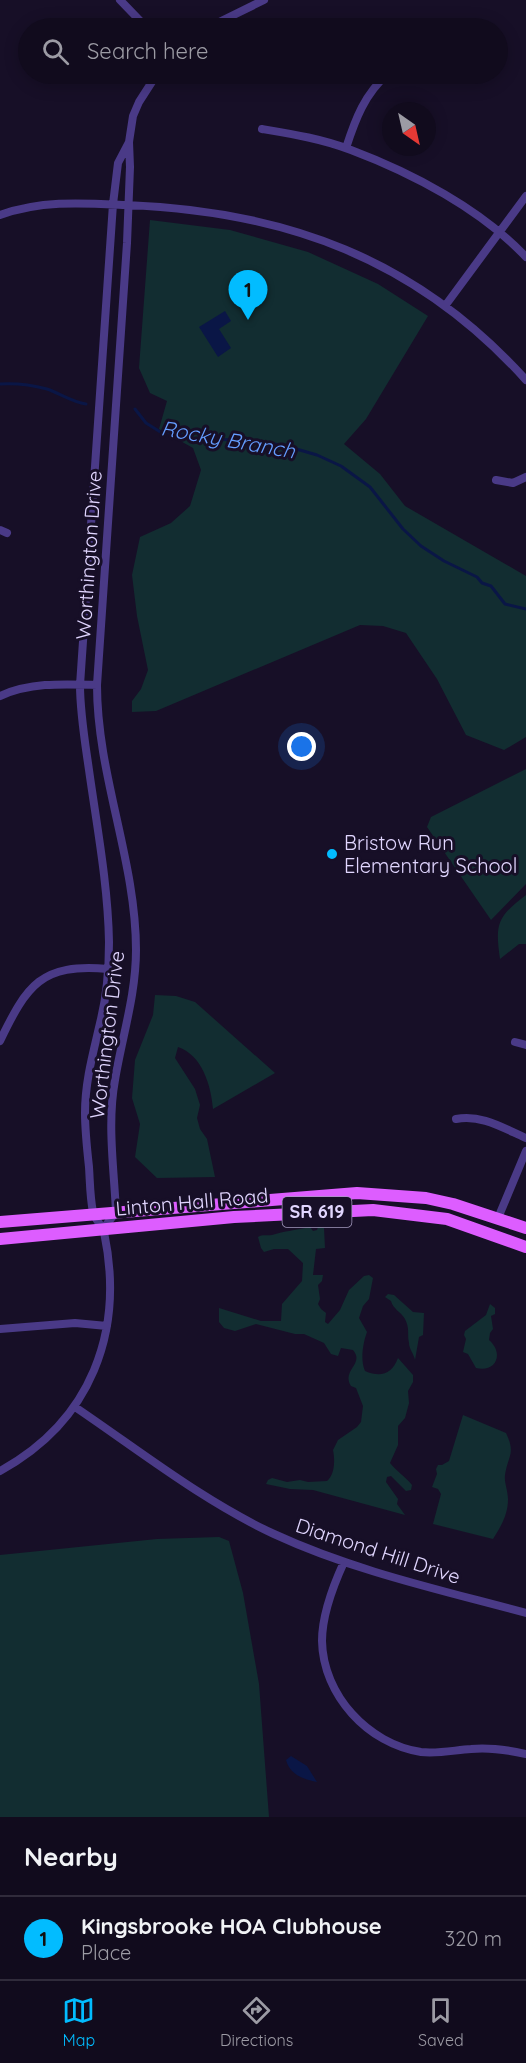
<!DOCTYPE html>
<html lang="en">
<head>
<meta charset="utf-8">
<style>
	:root { --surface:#110b1d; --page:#1e192a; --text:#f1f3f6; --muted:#9c9ba4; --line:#302b3b; --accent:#02bcff }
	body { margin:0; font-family:Quicksand,sans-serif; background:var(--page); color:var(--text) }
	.compass { position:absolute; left:382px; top:102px; width:54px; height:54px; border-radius:50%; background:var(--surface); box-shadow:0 3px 15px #0003; rotate:146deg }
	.you { position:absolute; left:302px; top:747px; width:21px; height:21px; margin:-15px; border:4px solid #fff; border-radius:50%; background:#1a73e8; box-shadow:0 0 0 9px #1a73e833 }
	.badge { display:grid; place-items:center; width:39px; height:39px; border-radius:50%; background:var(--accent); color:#111; font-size:20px; font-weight:700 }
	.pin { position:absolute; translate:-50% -50px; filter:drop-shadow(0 2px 3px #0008) }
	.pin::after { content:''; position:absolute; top:32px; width:21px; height:18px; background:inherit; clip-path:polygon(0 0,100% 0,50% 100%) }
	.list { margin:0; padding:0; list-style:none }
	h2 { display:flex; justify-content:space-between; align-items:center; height:78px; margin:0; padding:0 24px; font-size:26px }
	h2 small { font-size:20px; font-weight:400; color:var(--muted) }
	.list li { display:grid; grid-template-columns:39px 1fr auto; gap:18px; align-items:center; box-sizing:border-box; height:84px; padding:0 24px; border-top:2px solid var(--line) }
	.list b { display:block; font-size:22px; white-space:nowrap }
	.list p { margin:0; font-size:20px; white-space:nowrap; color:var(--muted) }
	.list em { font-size:20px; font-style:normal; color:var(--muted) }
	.icon { flex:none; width:33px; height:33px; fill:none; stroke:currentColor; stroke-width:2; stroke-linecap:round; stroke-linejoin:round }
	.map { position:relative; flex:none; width:526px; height:1817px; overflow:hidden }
	.search { position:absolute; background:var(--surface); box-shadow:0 3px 15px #0003; left:18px; right:18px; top:18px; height:66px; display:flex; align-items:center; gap:15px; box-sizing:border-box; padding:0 21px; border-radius:33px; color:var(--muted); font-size:22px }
	.sheet { height:162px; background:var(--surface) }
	nav { display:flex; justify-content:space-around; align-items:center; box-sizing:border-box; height:84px; border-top:2px solid var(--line); background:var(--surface); font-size:16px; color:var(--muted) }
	nav a { display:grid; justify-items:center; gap:3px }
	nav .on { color:var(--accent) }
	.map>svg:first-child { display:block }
	.green { fill:#122d31 }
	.water { fill:#0a1646 }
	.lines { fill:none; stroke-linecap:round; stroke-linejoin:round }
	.stream { stroke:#0a1646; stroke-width:3 }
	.street { stroke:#4a3a87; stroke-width:8 }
	.primary { stroke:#dd5dff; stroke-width:12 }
	.poi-dot { fill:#02bcff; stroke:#170f27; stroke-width:2 }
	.labels { text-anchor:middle; stroke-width:6; stroke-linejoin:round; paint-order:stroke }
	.shield { fill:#170f27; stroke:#a49abe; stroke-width:1.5 }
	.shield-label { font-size:18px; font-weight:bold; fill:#e1d6ff }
	.street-label { font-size:20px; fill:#e1d6ff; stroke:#170f27 }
	.poi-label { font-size:20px; fill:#e1d6ff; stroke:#170f27; text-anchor:start }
	.water-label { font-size:21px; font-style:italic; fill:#649dff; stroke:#170f27 }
</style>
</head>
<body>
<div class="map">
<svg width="526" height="1817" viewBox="0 0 526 1817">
	<rect width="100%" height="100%" fill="#170f27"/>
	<path class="green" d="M 150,220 L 230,230 L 308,252 L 378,284 L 428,316 L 366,419 L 344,444 L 380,474 L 405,506 L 526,576 L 526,737 L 504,750 L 466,735 L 437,679 L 406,633 L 383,626 L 360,625 L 156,711 L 132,712 L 132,701 L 141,689 L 148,670 L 137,616 L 132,575 L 140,537 L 171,523 L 190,506 L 201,470 L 193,448 L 159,429 L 167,401 L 150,393 L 139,368 Z
		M 526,769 L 526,884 L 491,920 L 427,827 L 431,817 Z
		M 526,895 L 526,944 L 519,944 L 500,959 C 495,924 497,917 526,895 Z
		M 155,995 L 176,996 L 195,1002 L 275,1073 L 213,1109 C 211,1085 202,1055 178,1047 L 175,1058 L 195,1089 L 200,1105 L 197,1118 L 200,1129 L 207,1139 L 215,1177 L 157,1178 L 135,1157 L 140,1124 L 132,1098 L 135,1060 L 153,1015 Z
		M 310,1227 L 313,1231 L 317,1230 L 318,1227 L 324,1228 L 325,1248 L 316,1249 L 313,1275 L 323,1275 L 322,1281 L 318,1285 L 320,1299 L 318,1304 L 321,1309 L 326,1313 L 325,1322 L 328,1324 L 340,1310 L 349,1290 L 364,1276 L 369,1275 L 373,1278 L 369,1299 L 363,1306 L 359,1318 L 367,1332 C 363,1343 360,1360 365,1371 C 381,1378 392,1374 398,1358 L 413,1375 L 413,1382 L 408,1391 L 409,1403 L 405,1418 L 398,1426 L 398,1445 L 390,1463 C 396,1471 405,1476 412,1485 L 411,1490 L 406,1491 L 391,1476 L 387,1477 L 386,1482 L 398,1499 L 397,1504 L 405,1515 L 313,1490 L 290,1489 L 266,1484 L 268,1480 L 272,1478 L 287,1482 L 300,1480 L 308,1482 L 327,1481 C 335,1474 335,1460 333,1450 L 338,1440 L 357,1427 L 361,1422 L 363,1406 L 356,1388 L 351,1386 C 341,1370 365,1364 353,1350 L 341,1348 L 338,1356 L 331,1354 L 324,1343 L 304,1334 L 295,1334 L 256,1324 L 235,1331 L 224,1328 L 219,1322 L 219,1308 L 261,1321 L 281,1321 L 282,1304 L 302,1281 L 303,1263 L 288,1249 L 274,1249 L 264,1252 L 261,1248 L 258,1237 C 263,1234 266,1236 272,1235 C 284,1231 297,1230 310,1227 Z
		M 388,1294 L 394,1295 L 413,1312 L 424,1313 L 423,1335 L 419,1337 L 415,1360 C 414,1354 409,1349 409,1343 C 407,1333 410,1329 405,1319 C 401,1312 393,1309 391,1301 L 385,1297 Z
		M 490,1304 L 495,1308 L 495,1314 L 491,1316 L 493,1329 L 490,1333 L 489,1340 C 505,1354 495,1373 476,1368 L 468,1354 L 463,1352 L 466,1339 L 464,1335 L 465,1331 L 486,1315 Z
		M 463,1415 L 506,1433 C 516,1454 508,1455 505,1475 C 504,1482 508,1491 508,1499 C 508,1515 501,1526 493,1539 L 433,1524 L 441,1494 L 438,1489 L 432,1487 L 437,1474 L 436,1469 L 438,1465 L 442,1465 L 449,1461 Z
		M 219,1537 L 229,1541 L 243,1593 L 259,1684 L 269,1817 L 0,1817 L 0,1555 L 157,1539 Z"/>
	<path class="water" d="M 225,311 L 231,321 L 219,329 L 231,348 L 218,357 L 199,327 Z
		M 291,1756 L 307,1766 L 317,1782 C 303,1779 290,1775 286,1760 Z"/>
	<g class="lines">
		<path class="stream" d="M 0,384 C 15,383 32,385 47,389 C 61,394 72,402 86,404
			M 135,409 L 146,423 L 162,433 L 176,432 L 188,438 L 257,441 L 286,446 L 317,455 L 341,466 L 370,487 L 403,529 L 421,546 L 444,561 L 477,577 L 482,583 L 491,586 L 505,604 L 526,609"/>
		<path class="street" d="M 120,0 L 147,28
			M 207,28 L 264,0
			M 262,129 C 292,134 323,139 351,150 C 412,173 481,209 526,257
			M 346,148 C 355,120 365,93 388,74
			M 0,215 C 42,200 83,203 126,205 C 286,211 417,259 526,380
			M 445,306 L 526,196
			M 496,480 L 513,483 L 526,477
			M 0,530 L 7,533
			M 0,696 C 31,682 64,684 97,685
			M 0,1041 C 27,985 41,963 108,969
			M 515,1042 L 526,1045
			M 456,1119 C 481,1114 503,1128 526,1138
			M 498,1218 L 526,1151
			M 103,1229 L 116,1212 C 114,1169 107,1123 115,1080 C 122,1037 136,995 136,950 C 136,861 97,775 97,685 L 127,243 L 130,167 L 129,142 L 133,116 L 139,102 L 157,74
			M 0,1329 L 75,1323 L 107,1326
			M 75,1407 C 140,1451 203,1501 274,1534 C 354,1571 441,1590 526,1613
			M 0,1471 C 91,1421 125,1332 104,1232 C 102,1225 95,1220 93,1212 C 90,1198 90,1182 89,1167 C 87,1149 85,1131 85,1113 C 85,1080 94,1050 101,1019 C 107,994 109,968 109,942 C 108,885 97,827 89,770 C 85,742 80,713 80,685 L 113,204 L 118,163 L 129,142
			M 344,1562 C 333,1586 322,1614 322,1641 C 323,1695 368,1744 421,1752 C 438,1754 455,1750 471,1749 C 490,1747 508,1750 526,1754"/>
		<path class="primary" d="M 0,1222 L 357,1193 L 426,1198 L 453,1204 L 526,1228
			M 0,1239 L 234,1217 L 373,1210 L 447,1219 L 526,1247"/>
	</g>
	<circle class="poi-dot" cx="332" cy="854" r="6"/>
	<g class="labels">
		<rect class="shield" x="282.5" y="1197" width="69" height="30" rx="4.5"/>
		<g class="shield-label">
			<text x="317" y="1218">SR 619</text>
		</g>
		<g class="street-label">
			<text transform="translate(89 555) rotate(-86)" y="7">Worthington Drive</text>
			<text transform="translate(107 1035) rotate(-83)" y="7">Worthington Drive</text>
			<text transform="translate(192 1202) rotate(-5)" y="7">Linton Hall Road</text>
			<text transform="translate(378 1551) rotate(18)" y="7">Diamond Hill Drive</text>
		</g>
		<g class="poi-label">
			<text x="344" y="850">Bristow Run<tspan x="344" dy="23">Elementary School</tspan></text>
		</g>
		<g class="water-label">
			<text transform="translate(228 440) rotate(10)" y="7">Rocky Branch</text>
		</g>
	</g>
</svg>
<svg class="compass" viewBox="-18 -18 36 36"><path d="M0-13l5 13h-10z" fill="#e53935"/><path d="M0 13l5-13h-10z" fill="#9c9ba4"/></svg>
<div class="you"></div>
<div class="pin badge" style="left:248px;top:320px">1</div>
<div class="search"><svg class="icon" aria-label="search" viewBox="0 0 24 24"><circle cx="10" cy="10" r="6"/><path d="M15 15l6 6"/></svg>Search here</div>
</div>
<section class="sheet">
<h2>Nearby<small></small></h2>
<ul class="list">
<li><span class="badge">1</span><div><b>Kingsbrooke HOA Clubhouse</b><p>Place</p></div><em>320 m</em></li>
</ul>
</section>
<nav>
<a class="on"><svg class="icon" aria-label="map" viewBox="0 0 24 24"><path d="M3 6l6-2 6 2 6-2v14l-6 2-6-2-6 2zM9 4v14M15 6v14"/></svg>Map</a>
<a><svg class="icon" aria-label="directions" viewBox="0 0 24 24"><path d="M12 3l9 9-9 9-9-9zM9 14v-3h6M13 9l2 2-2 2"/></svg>Directions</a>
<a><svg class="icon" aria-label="saved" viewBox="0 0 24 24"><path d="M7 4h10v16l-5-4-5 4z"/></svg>Saved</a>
</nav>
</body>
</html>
